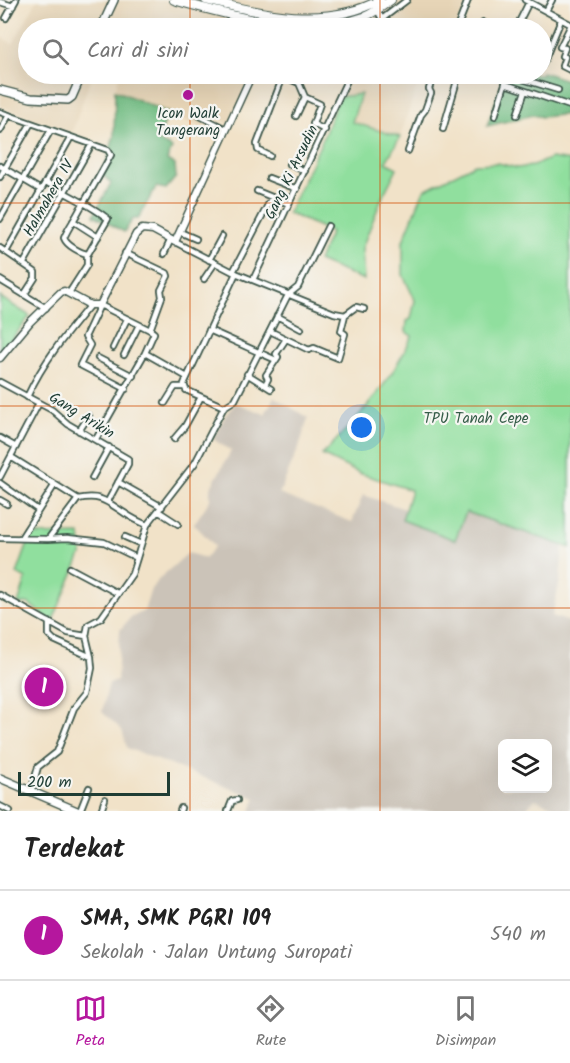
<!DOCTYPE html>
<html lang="id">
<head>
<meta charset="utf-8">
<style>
	:root { --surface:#fff; --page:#f2f2f2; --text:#222; --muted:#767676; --line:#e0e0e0; --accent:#b5179e }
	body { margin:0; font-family:Kalam,sans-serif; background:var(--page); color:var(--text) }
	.controls { position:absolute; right:18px; bottom:18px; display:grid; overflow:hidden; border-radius:9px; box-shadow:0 6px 24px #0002 }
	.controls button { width:54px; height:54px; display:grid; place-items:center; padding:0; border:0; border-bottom:2px solid var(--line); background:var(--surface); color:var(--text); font:30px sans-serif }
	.scale { position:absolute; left:18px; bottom:15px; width:152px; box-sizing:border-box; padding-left:6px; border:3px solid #1f3d34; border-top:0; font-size:16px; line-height:21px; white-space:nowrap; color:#1f3d34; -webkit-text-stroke:4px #f6f6f2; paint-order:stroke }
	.you { position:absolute; left:362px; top:428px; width:21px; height:21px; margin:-15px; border:4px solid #fff; border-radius:50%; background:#1a73e8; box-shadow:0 0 0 9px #1a73e833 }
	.badge { display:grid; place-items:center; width:39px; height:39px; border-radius:50%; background:var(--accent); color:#fff; font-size:20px; font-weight:700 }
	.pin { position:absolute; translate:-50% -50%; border:3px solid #fff; box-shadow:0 2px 6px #0006 }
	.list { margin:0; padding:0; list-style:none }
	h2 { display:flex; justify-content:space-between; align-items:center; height:78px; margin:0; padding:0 24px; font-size:26px }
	h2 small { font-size:20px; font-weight:400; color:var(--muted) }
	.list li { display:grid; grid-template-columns:39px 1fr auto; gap:18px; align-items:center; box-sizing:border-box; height:90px; padding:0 24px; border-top:2px solid var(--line) }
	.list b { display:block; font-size:22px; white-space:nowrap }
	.list p { margin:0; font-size:20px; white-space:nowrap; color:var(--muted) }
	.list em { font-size:20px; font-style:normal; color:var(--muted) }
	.icon { flex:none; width:33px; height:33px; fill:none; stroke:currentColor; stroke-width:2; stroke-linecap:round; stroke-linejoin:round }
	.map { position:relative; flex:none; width:570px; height:811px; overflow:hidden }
	.search { position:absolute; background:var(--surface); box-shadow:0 6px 24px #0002; left:18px; right:18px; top:18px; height:66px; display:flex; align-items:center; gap:15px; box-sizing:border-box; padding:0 21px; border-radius:33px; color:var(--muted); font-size:22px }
	.sheet { height:168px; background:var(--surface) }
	nav { display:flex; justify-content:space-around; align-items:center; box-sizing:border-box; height:84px; border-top:2px solid var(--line); background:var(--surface); font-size:16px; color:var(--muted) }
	nav a { display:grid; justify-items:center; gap:3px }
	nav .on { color:var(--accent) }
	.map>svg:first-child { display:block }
	.built { fill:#e7d5b7 }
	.industrial { fill:#cbc3b8; fill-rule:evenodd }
	.green { fill:#90df9e; stroke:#588e69; stroke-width:1.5 }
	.forest { fill:#74be85; stroke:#4a7e5c; stroke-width:1.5 }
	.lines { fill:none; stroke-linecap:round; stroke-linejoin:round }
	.street-casing { stroke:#3e564a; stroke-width:8 }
	.secondary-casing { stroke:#3e564a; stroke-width:9 }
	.primary-casing { stroke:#3e564a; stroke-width:10 }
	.highway-casing { stroke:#3e564a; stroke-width:10 }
	.street { stroke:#fff; stroke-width:4.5 }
	.secondary { stroke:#fff; stroke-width:6 }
	.primary { stroke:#fff; stroke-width:7 }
	.highway { stroke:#fff; stroke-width:8 }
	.grid { fill:none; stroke:#d45610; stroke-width:1.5; stroke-opacity:0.55 }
	.poi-dot { fill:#b5179e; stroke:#f6f6f2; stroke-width:2 }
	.labels { text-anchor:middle; stroke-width:4.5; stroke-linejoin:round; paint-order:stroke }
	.poi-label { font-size:15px; fill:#1f3d34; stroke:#f6f6f2 }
	.street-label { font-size:15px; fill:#1f3d34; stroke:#f6f6f2 }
	.park-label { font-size:15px; fill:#365d49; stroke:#f6f6f2 }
</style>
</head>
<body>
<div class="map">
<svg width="570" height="811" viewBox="0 0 570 811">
	<rect width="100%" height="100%" fill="#f6f6f2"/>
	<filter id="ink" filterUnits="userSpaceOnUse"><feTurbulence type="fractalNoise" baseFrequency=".0167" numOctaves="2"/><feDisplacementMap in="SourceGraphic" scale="12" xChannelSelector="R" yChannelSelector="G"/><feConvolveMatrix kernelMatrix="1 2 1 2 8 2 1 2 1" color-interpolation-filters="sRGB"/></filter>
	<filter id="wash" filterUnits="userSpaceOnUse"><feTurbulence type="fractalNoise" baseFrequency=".008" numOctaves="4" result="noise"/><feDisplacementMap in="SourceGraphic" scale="24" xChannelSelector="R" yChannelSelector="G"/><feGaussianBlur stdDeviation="1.35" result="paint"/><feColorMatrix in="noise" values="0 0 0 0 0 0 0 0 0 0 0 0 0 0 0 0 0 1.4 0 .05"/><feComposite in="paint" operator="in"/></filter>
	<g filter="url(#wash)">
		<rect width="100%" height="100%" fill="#f1e2c8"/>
		<path class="built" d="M 37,0 L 461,0 L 467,2 L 456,28 L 117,28 L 109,26 L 108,28 L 28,28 L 28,74 L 92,74 L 72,133 L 0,106 L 0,36 L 13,44 Z
			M 120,74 L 252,74 L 232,125 L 209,112 L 202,128 L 115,90 Z
			M 347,74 L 421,74 L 400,137 L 351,122 L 360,94 L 339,97 L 349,74 Z"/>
		<path class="industrial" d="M 274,397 L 308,418 L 299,447 L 279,494 L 352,522 L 363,495 L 405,509 L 402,520 L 455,540 L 465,511 L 563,546 L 560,580 L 552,616 L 570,622 L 570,811 L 562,811 L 535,799 L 524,811 L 251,811 L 256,798 L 127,748 L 122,730 L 102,712 L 109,683 L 117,681 L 120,630 L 131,617 L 144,611 L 151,589 L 160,578 L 188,553 L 205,558 L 215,546 L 194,524 L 210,500 L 210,489 L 231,451 L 213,439 L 225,416 L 236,403 L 265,414 ZM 502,744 L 548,744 L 548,788 L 502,788 Z"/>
		<path class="green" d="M 361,94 L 352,122 L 400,137 L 386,162 L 397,168 L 381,200 L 362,248 L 364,280 L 318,261 L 331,232 L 288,213 L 321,143 L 339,97 Z
			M 551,158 L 570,161 L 570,548 L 466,512 L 455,540 L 402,520 L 411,490 L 359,473 L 322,455 C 357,419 392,382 412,336 L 406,332 L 407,321 L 411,319 L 415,300 L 403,275 L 403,241 L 424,190 L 475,164 L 498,163 L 517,168 L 533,166 Z
			M 0,297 L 30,316 L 0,354 Z
			M 80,534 L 82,553 L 52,622 L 28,603 L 18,604 L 26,579 L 17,574 L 31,535 Z"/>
		<path class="forest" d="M 542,72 L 570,81 L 570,114 L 542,117 L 533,115 L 487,126 L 505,74 L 521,77 L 523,74 L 542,74 Z
			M 115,90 L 168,113 L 158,141 L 172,148 L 167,160 L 175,165 L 176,177 L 166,189 L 156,187 L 138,219 L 133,219 L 124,232 L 94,215 L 111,183 L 103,175 L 114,136 Z"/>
	</g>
	<g filter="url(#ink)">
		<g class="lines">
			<g class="street-casing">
				<path id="street" d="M 525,0 L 570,24
					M 0,2 L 13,6
					M 377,10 L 382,19 L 407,0
					M 546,11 L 552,0
					M 6,18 L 16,0
					M 570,27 L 560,47 L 565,48 L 562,56 L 565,57 L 562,66 L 570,70
					M 371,28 L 382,19
					M 457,28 L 468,0
					M 481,28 L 483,22
					M 516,28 L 529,2
					M 543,64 L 561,20
					M 506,74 L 505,84 L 570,106
					M 506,74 L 558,90
					M 283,76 L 299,83 L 305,97 L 320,104 L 313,124 L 325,130
					M 0,112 L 108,150 L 111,155 C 101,173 91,191 80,209 C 75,219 68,228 64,238 C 67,246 81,253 88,254 L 108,219 C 92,205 65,194 46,182
					M 517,115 L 525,91
					M 200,116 L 226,129
					M 296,116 L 305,97
					M 495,116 L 505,84
					M 443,129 L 459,74
					M 0,131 L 9,115
					M 408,151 L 421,115 L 425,110 L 431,93 L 429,89 L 434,74
					M 270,156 L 258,150 L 257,144 L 284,74
					M 289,164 L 305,171
					M 0,166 L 41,190
					M 0,177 L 31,123
					M 269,178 L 297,189
					M 257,191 L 289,204
					M 0,219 L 51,130
					M 73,221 L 98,237
					M 180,232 L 196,239
					M 175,242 L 233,272 L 334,313 L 345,315 L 356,307 L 364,309
					M 0,248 L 35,272 L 35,278 L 24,295
					M 6,252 L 71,137
					M 125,253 L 167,273 L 168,276 L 161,290 L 162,297 L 150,330
					M 164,254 L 171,239
					M 209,260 L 222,236
					M 24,263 L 92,144
					M 233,272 L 272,197
					M 204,279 L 215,263
					M 0,280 L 46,308
					M 253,280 L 350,74
					M 69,293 L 87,265 L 87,254
					M 288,295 L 298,287 L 328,226
					M 277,316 L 301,329
					M 150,330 L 154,333 L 145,353 L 187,377
					M 209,330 L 276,360
					M 270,331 L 309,350 L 314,348 L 338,358 L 345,334 L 341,331 L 345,315
					M 113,348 L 127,319
					M 124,355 L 139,325
					M 98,358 L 133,376
					M 247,374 L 271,389
					M 0,382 L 52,410 L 68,424 L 128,459 L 128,464 L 108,501
					M 265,385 L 268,379 L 266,375 L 278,357 L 276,354 L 286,339
					M 126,389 L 80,365 L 90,345 L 85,337 L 100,305 L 150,330
					M 27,397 C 43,362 66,334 90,305
					M 165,403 L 175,387 L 185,387
					M 224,407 L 186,390 L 184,384 L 236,273
					M 79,431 L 89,416
					M 0,438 L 16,447
					M 96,439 L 145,353
					M 174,439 L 185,426 L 201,397
					M 0,477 L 39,403
					M 92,478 L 109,447
					M 118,482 L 162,507
					M 0,483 L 38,510
					M 78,499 C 101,494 107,502 126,514 C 132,518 140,522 147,525
					M 0,500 L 7,504
					M 158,511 L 178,524
					M 125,537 L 141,544
					M 0,538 L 48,539 L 78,499 L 11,457
					M 21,538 L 54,486
					M 48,539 L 67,538 L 104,542 L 137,558
					M 70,568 L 117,593
					M 0,595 L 68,633 L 86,636
					M 49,622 L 49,635 L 54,640 L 91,657
					M 31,792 L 38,767 L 57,752 L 74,708 L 87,692 L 92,668 L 91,657 L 86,636 L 88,625 L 101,618 L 132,574 L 147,525 L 195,463 L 224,407 L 235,400 L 288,295
					M 0,806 L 10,811
					M 80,811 L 89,788
					M 101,811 L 105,799
					M 180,811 L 181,808
					M 228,811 L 232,801 L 237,800"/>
			</g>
			<g class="secondary-casing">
				<path id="secondary" d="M 0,358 L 30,322 L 61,292 L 64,291 L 90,305 L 100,305 L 136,234 L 142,229 L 153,230 L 175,242 L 252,74"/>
			</g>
			<g class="primary-casing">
				<path id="primary" d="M 101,28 L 114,0
					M 0,90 L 31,98 L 68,100 L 72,97 L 82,74
					M 0,778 L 77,811"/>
			</g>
			<g class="highway-casing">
				<path id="highway" d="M 174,0 C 231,16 307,38 364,17 C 374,13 383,6 391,0
					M 206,0 C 262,14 326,29 380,0"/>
			</g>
			<use href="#street" class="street"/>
			<use href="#secondary" class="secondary"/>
			<use href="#primary" class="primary"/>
			<use href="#highway" class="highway"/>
		</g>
	</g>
	<path class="grid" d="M 190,0 L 190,28M 380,0 L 380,28M 190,74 L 190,811M 380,74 L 380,811M 0,203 L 570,203M 0,406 L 570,406M 0,608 L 570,608"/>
	<circle class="poi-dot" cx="188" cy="95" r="6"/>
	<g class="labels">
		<g class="poi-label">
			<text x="188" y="118">Icon Walk<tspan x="188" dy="17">Tangerang</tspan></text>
		</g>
		<g class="street-label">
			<text transform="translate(291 172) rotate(-64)" y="5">Gang Ki Arsudin</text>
			<text transform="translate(48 198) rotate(-60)" y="5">Halmahera IV</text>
			<text transform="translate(82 415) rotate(32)" y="5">Gang Arikin</text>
		</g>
		<g class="park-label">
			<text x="476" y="423">TPU Tanah Cepe</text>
		</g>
	</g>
</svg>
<div class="controls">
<button><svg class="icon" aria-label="layers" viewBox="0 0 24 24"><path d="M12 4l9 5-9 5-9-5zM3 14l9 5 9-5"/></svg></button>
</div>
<div class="scale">200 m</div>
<div class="you"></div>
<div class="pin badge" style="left:44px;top:687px">1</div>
<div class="search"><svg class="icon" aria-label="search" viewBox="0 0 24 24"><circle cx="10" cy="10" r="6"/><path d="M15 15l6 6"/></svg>Cari di sini</div>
</div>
<section class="sheet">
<h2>Terdekat<small></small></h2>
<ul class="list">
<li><span class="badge">1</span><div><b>SMA, SMK PGRI 109</b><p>Sekolah · Jalan Untung Suropati</p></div><em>540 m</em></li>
</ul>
</section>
<nav>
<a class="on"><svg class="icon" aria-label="map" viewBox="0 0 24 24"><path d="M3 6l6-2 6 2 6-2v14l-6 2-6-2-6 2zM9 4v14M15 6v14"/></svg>Peta</a>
<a><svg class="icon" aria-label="directions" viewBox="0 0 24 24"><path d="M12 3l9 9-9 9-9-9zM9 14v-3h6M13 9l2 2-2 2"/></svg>Rute</a>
<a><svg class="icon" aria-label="saved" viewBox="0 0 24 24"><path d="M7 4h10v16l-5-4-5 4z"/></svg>Disimpan</a>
</nav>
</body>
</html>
